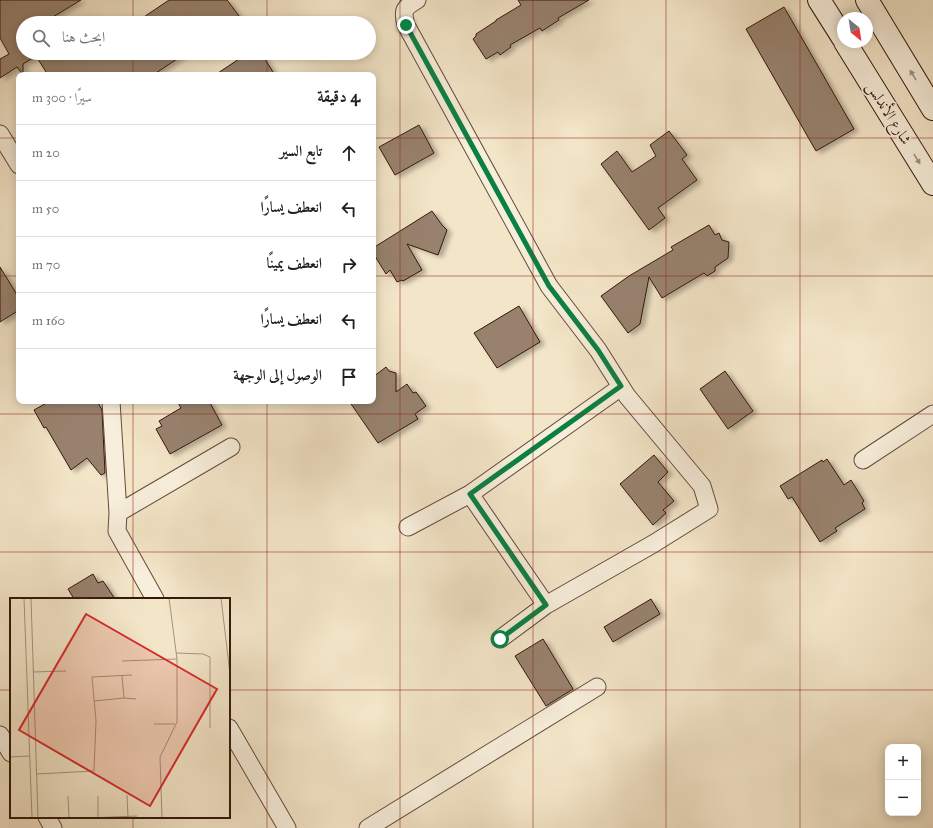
<!DOCTYPE html>
<html lang="ar">
<head>
<meta charset="utf-8">
<style>
	:root { --surface:#fff; --page:#f2f2f2; --text:#202124; --muted:#757577; --line:#e0e0e0 }
	body { margin:0; font-family:"IM FELL Great Primer",Amiri,serif; background:var(--page); color:var(--text); direction:rtl }
	.controls { position:absolute; right:12px; bottom:12px; display:grid; overflow:hidden; border-radius:8px; box-shadow:0 2px 10px #0003 }
	.controls button { width:36px; height:36px; display:grid; place-items:center; padding:0; border:0; border-bottom:1px solid var(--line); background:var(--surface); color:var(--text); font:20px sans-serif }
	.compass { position:absolute; left:837px; top:12px; width:36px; height:36px; border-radius:50%; background:var(--surface); box-shadow:0 2px 10px #0003; rotate:150deg }
	.stop { position:absolute; width:12px; height:12px; margin:-9px; border:3px solid #0b8043; border-radius:50%; background:#fff }
	.stop.end { background:#0b8043; border-color:#fff; box-shadow:0 1px 4px #0008 }
	.list { margin:0; padding:0; list-style:none }
	h2 { display:flex; justify-content:space-between; align-items:center; height:52px; margin:0; padding:0 16px; font-size:17px }
	h2 small { font-size:13px; font-weight:400; color:var(--muted) }
	.list li { display:grid; grid-template-columns:26px 1fr auto; gap:12px; align-items:center; box-sizing:border-box; height:56px; padding:0 16px; border-top:1px solid var(--line) }
	.list b { display:block; font-size:15px; white-space:nowrap }
	.list em { font-size:13px; font-style:normal; color:var(--muted) }
	.icon { flex:none; width:22px; height:22px; fill:none; stroke:currentColor; stroke-width:2; stroke-linecap:round; stroke-linejoin:round }
	.map { position:relative; flex:none; width:933px; height:828px; overflow:hidden; direction:ltr }
	.search { position:absolute; background:var(--surface); box-shadow:0 2px 10px #0003; left:16px; top:16px; width:360px; height:44px; display:flex; align-items:center; gap:10px; box-sizing:border-box; padding:0 14px; border-radius:22px; color:var(--muted); font-size:15px }
	.panel { position:absolute; background:var(--surface); box-shadow:0 2px 10px #0003; left:16px; top:72px; width:360px; height:332px; border-radius:8px; direction:rtl }
	.map>svg:first-child { display:block }
	.building { fill:#98826e; stroke:#35170c; filter:url(#shadow) }
	.lines { fill:none; stroke-linecap:round; stroke-linejoin:round }
	.minor-casing { stroke:#644a3b; stroke-width:19 }
	.secondary-casing { stroke:#35170c; stroke-width:24 }
	.minor { stroke:#f7eedb; stroke-width:17 }
	.secondary { stroke:#f7eedb; stroke-width:22 }
	.oneway { fill:#a08d7e }
	.route { stroke:#0b8043; stroke-width:5 }
	.grid { fill:none; stroke:#8f2418; stroke-width:1; stroke-opacity:0.55 }
	.labels { text-anchor:middle; stroke-width:3.5; stroke-linejoin:round; paint-order:stroke }
	.street-label { font-size:15px; fill:#35170c; stroke:#f7eedb }
	.inset-road { fill:none; stroke:#a7937d; stroke-width:1 }
	.view { fill:#d62828; fill-opacity:0.15; stroke:#d62828; stroke-width:2 }
	.inset-edge { fill:none; stroke:#35170c; stroke-width:2 }
</style>
</head>
<body>
<div class="map">
<svg width="933" height="828" viewBox="0 0 933 828">
	<defs>
		<filter id="shadow"><feDropShadow dx="4.5" dy="2.5" stdDeviation="2" flood-color="#0004"/></filter>
	</defs>
	<rect width="100%" height="100%" fill="#f3e5c8"/>
	<filter id="stains"><feTurbulence type="fractalNoise" baseFrequency=".005" numOctaves="4"/><feColorMatrix values="0 0 0 0 .2 0 0 0 0 .09 0 0 0 0 .02 0 0 0 .5 -.17"/></filter>
	<radialGradient id="worn" r=".72"><stop offset=".6" stop-color="#630" stop-opacity="0"/><stop offset="1" stop-color="#630" stop-opacity=".3"/></radialGradient>
	<path class="building" d="M 0,0 L 81,0 L 43,23 L 23,23 L 23,53 L 186,53 L 153,75 L 48,75 L 36,56 L 23,64 L 23,75 L 17,67 L 0,78 L 0,59 L 9,54 L 0,38 Z
		M 169,0 L 227,0 L 239,16 L 229,23 L 135,23 Z
		M 518,0 L 589,0 L 558,18 L 559,20 L 542,31 L 540,28 L 510,45 L 511,47 L 500,55 L 498,52 L 486,59 L 473,39 L 476,36 L 476,34 L 496,21 L 496,20 L 521,5 Z
		M 784,7 L 854,129 L 816,151 L 746,29 Z
		M 248,53 L 261,53 L 275,75 L 215,75 Z
		M 419,125 L 434,153 L 395,175 L 379,147 Z
		M 669,131 L 687,155 L 682,159 L 697,180 L 658,208 L 665,218 L 649,230 L 601,164 L 617,151 L 632,172 L 656,156 L 650,145 Z
		M 432,211 L 442,225 L 447,230 L 438,255 L 407,244 L 422,270 L 403,281 L 402,280 L 397,282 L 390,270 L 386,274 L 373,253 L 373,248 Z
		M 709,225 L 715,235 L 719,233 L 722,240 L 729,242 L 728,258 L 715,267 L 715,271 L 707,276 L 704,273 L 662,298 L 649,277 L 640,324 L 628,333 L 601,296 L 629,276 L 673,250 L 671,247 Z
		M 0,267 L 19,298 L 19,310 L 0,322 Z
		M 519,306 L 540,342 L 497,368 L 474,333 Z
		M 386,367 L 389,371 L 396,373 L 396,392 L 407,384 L 413,393 L 416,392 L 426,406 L 415,414 L 418,419 L 378,443 L 349,401 L 373,401 L 373,377 Z
		M 725,371 L 753,411 L 728,429 L 700,389 Z
		M 50,401 L 97,401 L 102,410 L 105,473 L 101,475 L 87,458 L 71,470 L 46,427 L 44,428 L 34,410 Z
		M 177,401 L 209,401 L 222,425 L 170,454 L 156,429 L 162,426 L 159,421 L 181,408 Z
		M 654,455 L 668,472 L 658,482 L 674,501 L 663,510 L 666,513 L 653,525 L 620,484 Z
		M 827,459 L 844,485 L 851,480 L 864,501 L 862,503 L 865,509 L 835,528 L 837,531 L 820,542 L 792,497 L 788,499 L 780,486 L 822,460 L 823,462 Z
		M 93,574 L 98,583 L 103,581 L 115,599 L 74,599 L 68,589 Z
		M 651,599 L 660,614 L 613,642 L 604,627 Z
		M 543,639 L 573,689 L 546,706 L 515,656 Z"/>
	<g class="lines">
		<g class="minor-casing">
			<path id="minor" d="M 417,0 C 404,8 402,10 406,25 L 549,286 L 598,350 L 627,396 L 702,486 L 709,509 L 653,544 L 546,605 L 500,639
				M 0,134 L 19,165
				M 111,401 L 118,513 L 117,531 L 155,599
				M 863,460 L 933,414
				M 118,513 L 231,447
				M 408,527 L 470,494
				M 546,605 L 470,494 L 621,387
				M 229,728 L 287,828
				M 0,735 L 11,753
				M 47,817 L 53,828
				M 368,828 L 597,687"/>
		</g>
		<g class="secondary-casing">
			<path id="secondary" d="M 819,0 L 843,38
				M 867,0 L 933,109
				M 845,42 L 933,184"/>
		</g>
		<use href="#minor" class="minor"/>
		<use href="#secondary" class="secondary"/>
	</g>
	<defs><path id="oneway-solid" d="M-6-.8H1V-3.2L6.5 0L1 3.2V.8H-6Z"/></defs>
	<g class="oneway">
		<use href="#oneway-solid" transform="translate(913 75) rotate(-121)"/>
		<use href="#oneway-solid" transform="translate(917 159) rotate(58)"/>
	</g>
	<g class="lines">
		<path class="route" d="M 406,25 L 549,286 L 598,350 L 621,386 L 470,494 L 546,605 L 500,639"/>
	</g>
	<path class="grid" d="M 133,0 L 133,23M 267,0 L 267,23M 400,0 L 400,828M 533,0 L 533,828M 666,0 L 666,828M 800,0 L 800,828M 133,53 L 133,75M 267,53 L 267,75M 0,138 L 19,138M 373,138 L 933,138M 0,276 L 19,276M 373,276 L 933,276M 133,401 L 133,599M 267,401 L 267,828M 0,414 L 933,414M 0,552 L 933,552M 0,690 L 11,690M 229,690 L 933,690M 133,817 L 133,828"/>
	<g class="labels">
		<g class="street-label">
			<text transform="translate(889 113) rotate(58)" y="5">شارع الأندلس</text>
		</g>
	</g>
	<g transform="translate(10 598)">
		<rect width="220" height="220" fill="#f3e5c8"/>
		<path class="inset-road" d="M 14,0 L 22,220M 21,0 L 28,220M 211,0 L 220,76M 166,55 L 193,56 L 200,59 L 200,130M 112,63 L 167,61M 23,74 L 56,73M 114,100 L 126,101M 84,103 L 114,100 L 112,78M 220,106 L 220,134M 144,126 L 165,126M 0,159 L 19,158M 26,176 L 84,173 L 86,123 L 82,79 L 122,77M 117,197 L 118,220M 58,198 L 59,220M 88,198 L 88,220M 77,220 L 127,218M 152,220 L 150,159 L 167,124 L 167,61 L 159,0"/>
		<path class="view" d="M 76,16 L 207,91 L 140,208 L 9,132 Z"/>
		<rect width="220" height="220" class="inset-edge"/>
	</g>
	<rect width="100%" height="100%" filter="url(#stains)"/>
	<rect width="100%" height="100%" fill="url(#worn)"/>
</svg>
<div class="controls">
<button>+</button>
<button>−</button>
</div>
<svg class="compass" viewBox="-18 -18 36 36"><path d="M0-13l5 13h-10z" fill="#e53935"/><path d="M0 13l5-13h-10z" fill="#757577"/></svg>
<div class="stop" style="left:500px;top:639px"></div>
<div class="stop end" style="left:406px;top:25px"></div>
<div class="search"><svg class="icon" aria-label="search" viewBox="0 0 24 24"><circle cx="10" cy="10" r="6"/><path d="M15 15l6 6"/></svg>ابحث هنا</div>
<section class="panel">
<h2>4 دقيقة<small>سيرًا · 300 m</small></h2>
<ul class="list">
<li><svg class="icon" aria-label="ahead" viewBox="0 0 24 24"><path d="M12 20V5M6 11l6-6 6 6"/></svg><div><b>تابع السير</b></div><em>20 m</em></li>
<li><svg class="icon" aria-label="left" viewBox="0 0 24 24"><path d="M17 20v-9H6M10 6l-5 5 5 5"/></svg><div><b>انعطف يسارًا</b></div><em>50 m</em></li>
<li><svg class="icon" aria-label="right" viewBox="0 0 24 24"><path d="M7 20v-9h11M14 6l5 5-5 5"/></svg><div><b>انعطف يمينًا</b></div><em>70 m</em></li>
<li><svg class="icon" aria-label="left" viewBox="0 0 24 24"><path d="M17 20v-9H6M10 6l-5 5 5 5"/></svg><div><b>انعطف يسارًا</b></div><em>160 m</em></li>
<li><svg class="icon" aria-label="arrive" viewBox="0 0 24 24"><path d="M6 21V4h12l-3 4 3 4H6"/></svg><div><b>الوصول إلى الوجهة</b></div></li>
</ul>
</section>
</div>
</body>
</html>
